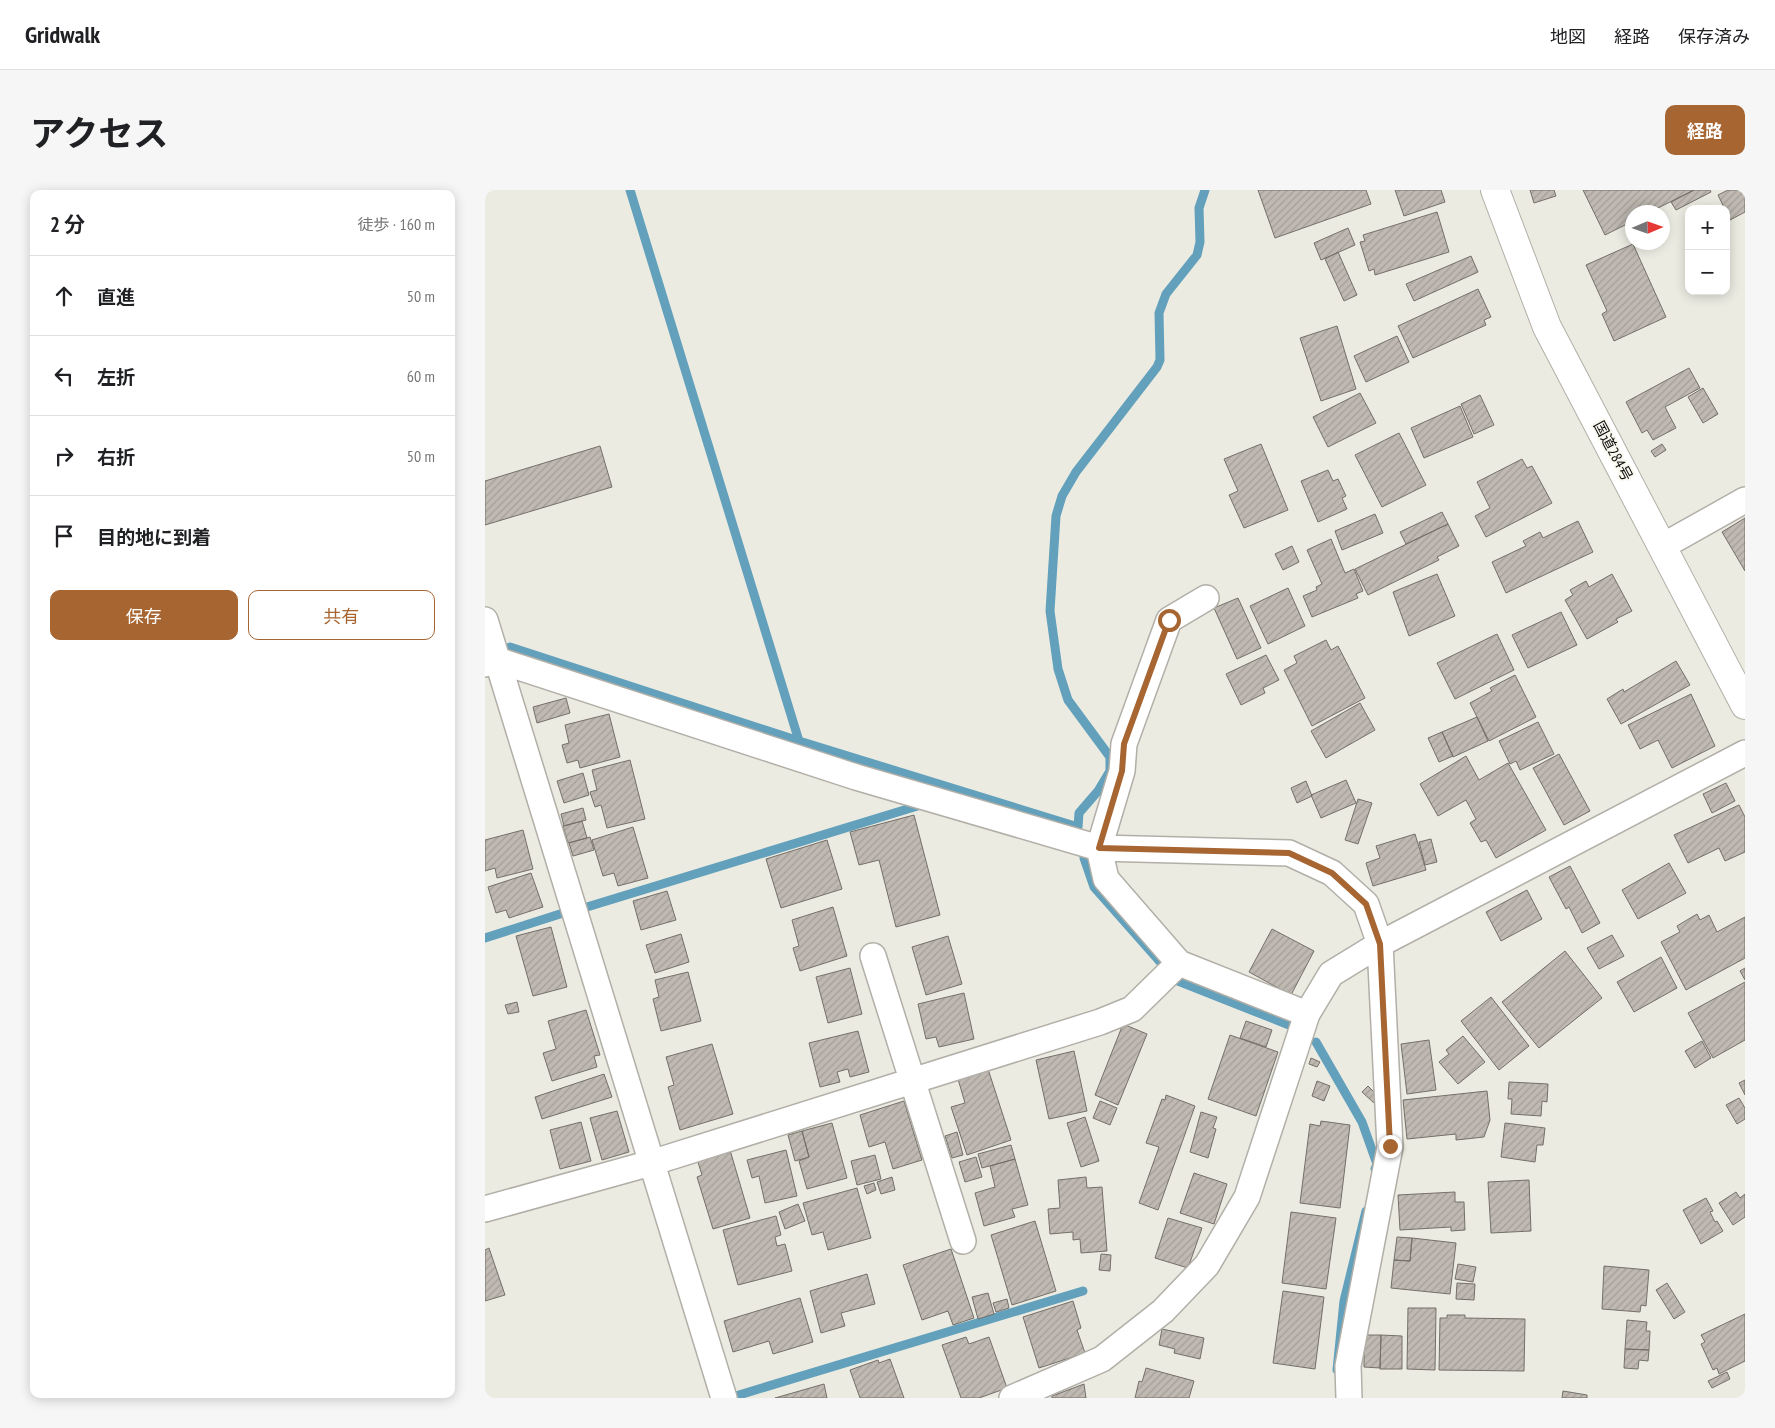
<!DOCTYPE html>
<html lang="ja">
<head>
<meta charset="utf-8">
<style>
	:root { --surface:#fff; --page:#f6f6f6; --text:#202124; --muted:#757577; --line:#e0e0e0; --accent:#a76532 }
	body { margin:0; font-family:"PT Sans Narrow","Noto Sans JP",sans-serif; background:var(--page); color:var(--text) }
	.controls { position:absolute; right:15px; top:15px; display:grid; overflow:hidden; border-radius:10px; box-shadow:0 2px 12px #0003 }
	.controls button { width:45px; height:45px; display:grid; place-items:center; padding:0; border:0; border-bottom:1px solid var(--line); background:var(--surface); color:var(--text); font:25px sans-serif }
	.compass { position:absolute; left:1140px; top:15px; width:45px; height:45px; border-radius:50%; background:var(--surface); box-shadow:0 2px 12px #0003; rotate:88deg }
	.stop { position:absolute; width:15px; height:15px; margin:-11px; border:4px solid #a76532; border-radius:50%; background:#fff }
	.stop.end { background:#a76532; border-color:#fff; box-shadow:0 1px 5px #0008 }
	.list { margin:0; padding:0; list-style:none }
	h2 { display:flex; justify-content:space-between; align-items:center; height:65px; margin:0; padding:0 20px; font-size:21px }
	h2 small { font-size:16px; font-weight:400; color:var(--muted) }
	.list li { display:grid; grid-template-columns:32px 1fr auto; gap:15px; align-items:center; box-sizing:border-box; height:80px; padding:0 20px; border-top:1px solid var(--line) }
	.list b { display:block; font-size:19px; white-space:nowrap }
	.list em { font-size:16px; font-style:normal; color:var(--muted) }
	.actions { display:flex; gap:10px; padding:15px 20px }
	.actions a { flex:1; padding:11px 0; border:1px solid var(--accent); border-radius:10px; text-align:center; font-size:18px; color:var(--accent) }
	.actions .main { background:var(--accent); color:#fff }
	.icon { flex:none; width:28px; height:28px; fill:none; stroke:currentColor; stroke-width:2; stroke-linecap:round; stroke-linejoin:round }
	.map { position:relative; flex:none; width:1260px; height:1208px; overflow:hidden; border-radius:10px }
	header { display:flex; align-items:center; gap:30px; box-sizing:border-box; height:70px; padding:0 25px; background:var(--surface); border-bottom:1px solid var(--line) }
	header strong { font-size:24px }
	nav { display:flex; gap:28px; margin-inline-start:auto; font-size:18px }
	.intro { display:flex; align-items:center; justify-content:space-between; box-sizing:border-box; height:120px; padding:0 30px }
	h1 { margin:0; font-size:35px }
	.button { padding:12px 22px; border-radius:10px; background:var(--accent); color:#fff; font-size:18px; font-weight:700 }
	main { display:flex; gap:30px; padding:0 30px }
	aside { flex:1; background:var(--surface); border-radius:10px; box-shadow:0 2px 12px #0003 }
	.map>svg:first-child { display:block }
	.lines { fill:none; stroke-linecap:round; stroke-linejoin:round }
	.stream { stroke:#62a0bb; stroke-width:9 }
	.building { fill:url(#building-hatch); stroke:#746f69 }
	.street-casing { stroke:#b1afa7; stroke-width:28 }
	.highway-casing { stroke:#b1afa7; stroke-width:30 }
	.street { stroke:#fff; stroke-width:25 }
	.highway { stroke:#fff; stroke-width:28 }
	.route { stroke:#a76532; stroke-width:6 }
	.labels { text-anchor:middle; stroke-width:4; stroke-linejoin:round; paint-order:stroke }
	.street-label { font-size:15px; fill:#0d0d0a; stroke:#f9f8ef }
</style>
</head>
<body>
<header>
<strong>Gridwalk</strong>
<nav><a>地図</a><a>経路</a><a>保存済み</a></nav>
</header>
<div class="intro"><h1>アクセス</h1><a class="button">経路</a></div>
<main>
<aside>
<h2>2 分<small>徒歩 · 160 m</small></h2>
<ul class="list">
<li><svg class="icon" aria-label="ahead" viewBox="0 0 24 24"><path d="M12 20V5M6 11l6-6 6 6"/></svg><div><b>直進</b></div><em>50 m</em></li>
<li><svg class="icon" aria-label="left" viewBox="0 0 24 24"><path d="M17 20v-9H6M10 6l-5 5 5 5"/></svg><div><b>左折</b></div><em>60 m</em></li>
<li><svg class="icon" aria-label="right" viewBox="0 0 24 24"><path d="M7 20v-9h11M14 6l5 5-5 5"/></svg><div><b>右折</b></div><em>50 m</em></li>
<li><svg class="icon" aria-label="arrive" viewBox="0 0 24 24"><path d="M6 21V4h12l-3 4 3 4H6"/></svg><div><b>目的地に到着</b></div></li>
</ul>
<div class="actions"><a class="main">保存</a><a>共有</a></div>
</aside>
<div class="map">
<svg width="1260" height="1208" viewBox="0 0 1260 1208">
	<defs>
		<pattern id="building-hatch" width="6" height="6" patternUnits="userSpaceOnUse" patternTransform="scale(1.25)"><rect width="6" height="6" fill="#bfb9b2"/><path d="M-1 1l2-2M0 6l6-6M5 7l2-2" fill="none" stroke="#a39e98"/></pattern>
	</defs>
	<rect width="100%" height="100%" fill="#ecebe2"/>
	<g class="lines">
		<path class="stream" d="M 145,0 L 314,551
			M 25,457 L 314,551 L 593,637 L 594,623 L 613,601 L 625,581 L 625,567 L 583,510 L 573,479 L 565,421 L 571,326 L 577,306 L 591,282 L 672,177 L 675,170 L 674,123 L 681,104 L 712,65 L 715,52 L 714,18 L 720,0
			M 599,668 L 609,697 L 677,774
			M 102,717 L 439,614
			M 0,748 L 75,724
			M 693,791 L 804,835
			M 831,852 L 877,932 L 892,974 L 890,979
			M 852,1180 L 859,1111 L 881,1021
			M 244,1208 L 598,1101"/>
	</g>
	<path class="building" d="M 773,0 L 881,0 L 886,14 L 790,48 Z
		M 910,0 L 956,0 L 960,12 L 919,26 Z
		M 1045,0 L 1069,0 L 1071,6 L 1049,13 Z
		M 1098,0 L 1209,0 L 1165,22 L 1148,22 L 1148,31 L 1120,45 Z
		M 1209,0 L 1225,0 L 1226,2 L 1191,20 L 1186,12 Z
		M 1243,0 L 1260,0 L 1260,22 L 1245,30 L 1233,5 Z
		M 952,22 L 964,62 L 890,85 L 889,79 L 884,81 L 875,52 L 880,51 L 878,45 Z
		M 863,38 L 870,55 L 836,70 L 829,53 Z
		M 1148,54 L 1181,127 L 1129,151 L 1117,124 L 1122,121 L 1101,75 Z
		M 853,62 L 872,105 L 859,111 L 840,69 Z
		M 986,66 L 993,82 L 929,111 L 921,94 Z
		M 993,99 L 1006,127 L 999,130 L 1001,135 L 928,168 L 913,136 Z
		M 852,136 L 871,199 L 836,211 L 815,148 Z
		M 912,146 L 924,172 L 881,192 L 869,166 Z
		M 1204,178 L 1215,198 L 1180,217 L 1191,238 L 1168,250 L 1162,240 L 1157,243 L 1141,212 Z
		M 1218,198 L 1233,224 L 1218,233 L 1203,207 Z
		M 875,203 L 891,233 L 843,257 L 828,227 Z
		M 995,205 L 1009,235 L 989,244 L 976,214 Z
		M 975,216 L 988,247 L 939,268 L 926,238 Z
		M 914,243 L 941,295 L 897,317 L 870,265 Z
		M 776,254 L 803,320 L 759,338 L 744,305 L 753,301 L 739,269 Z
		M 1177,254 L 1181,260 L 1170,267 L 1166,261 Z
		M 115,256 L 127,297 L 0,335 L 0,291 Z
		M 1037,269 L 1042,278 L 1047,276 L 1067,313 L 1001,347 L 990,326 L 1005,318 L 992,292 Z
		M 843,280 L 848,291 L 853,289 L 861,306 L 857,308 L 862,319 L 833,332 L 816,291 Z
		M 957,322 L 963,334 L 921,354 L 915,342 Z
		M 890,324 L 898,343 L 857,360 L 850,341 Z
		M 1260,328 L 1260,381 L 1237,342 Z
		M 1093,331 L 1108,362 L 1021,403 L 1007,372 L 1041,356 L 1038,351 L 1055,342 L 1058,348 Z
		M 963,334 L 974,356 L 952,367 L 954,370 L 883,405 L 870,379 Z
		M 846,349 L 860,383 L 869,379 L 878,401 L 871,404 L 873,408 L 827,427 L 818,406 L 832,400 L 831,397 L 837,394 L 822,360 Z
		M 807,356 L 814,372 L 798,380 L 790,364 Z
		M 952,384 L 970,426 L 924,446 L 908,402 Z
		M 1127,384 L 1147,421 L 1131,429 L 1133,432 L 1102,449 L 1080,410 L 1088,405 L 1085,400 L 1101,391 L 1104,397 Z
		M 803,398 L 820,436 L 783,454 L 765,416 Z
		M 753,408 L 776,458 L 752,469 L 729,418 Z
		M 1076,422 L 1092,455 L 1043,478 L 1027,445 Z
		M 1012,444 L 1029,480 L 970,509 L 952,473 Z
		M 841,450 L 846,460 L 853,456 L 880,508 L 827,536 L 799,480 L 812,473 L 809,466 Z
		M 781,465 L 794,490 L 778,498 L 780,503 L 756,515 L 741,484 Z
		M 1191,471 L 1205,495 L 1136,534 L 1122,509 L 1138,499 L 1139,502 Z
		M 1030,485 L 1051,527 L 1004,551 L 985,513 L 1007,501 L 1005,498 Z
		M 1206,504 L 1230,556 L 1187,578 L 1173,550 L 1155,559 L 1143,535 Z
		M 81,508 L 85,523 L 52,533 L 48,517 Z
		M 875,513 L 890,540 L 841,568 L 826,541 Z
		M 124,524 L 135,567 L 95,578 L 93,570 L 82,573 L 77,555 L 84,553 L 80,535 Z
		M 992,527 L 1003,551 L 968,567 L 957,542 Z
		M 1053,532 L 1069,564 L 1035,580 L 1031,571 L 1025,574 L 1014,551 Z
		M 957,542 L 968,566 L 954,572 L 943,548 Z
		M 1074,564 L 1105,621 L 1079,635 L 1048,578 Z
		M 981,566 L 994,590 L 1023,573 L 1061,640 L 1011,668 L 1001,650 L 996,652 L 985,633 L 991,629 L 981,610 L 953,626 L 935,594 Z
		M 145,570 L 160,629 L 122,638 L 116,615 L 110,617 L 105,602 L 112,600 L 107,580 Z
		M 98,583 L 104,605 L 79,613 L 72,591 Z
		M 861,590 L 871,613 L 836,628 L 826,605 Z
		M 821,591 L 827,606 L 812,613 L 806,598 Z
		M 1241,593 L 1250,611 L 1227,623 L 1218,604 Z
		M 873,609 L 887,613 L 873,654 L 860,650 Z
		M 1254,615 L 1260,627 L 1260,662 L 1240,671 L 1234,658 L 1203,673 L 1189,645 Z
		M 98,618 L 101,630 L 79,636 L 76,624 Z
		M 429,625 L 455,725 L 411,737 L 394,670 L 374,675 L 365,642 Z
		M 97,631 L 102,648 L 83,653 L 78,636 Z
		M 148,637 L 163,688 L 133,696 L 129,683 L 118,686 L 107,650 Z
		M 38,640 L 48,679 L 12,688 L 10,678 L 0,681 L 0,650 Z
		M 930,644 L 941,680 L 888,696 L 881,673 L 895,668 L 891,656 Z
		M 105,647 L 109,660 L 88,666 L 84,653 Z
		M 946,649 L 952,672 L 940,675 L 934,652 Z
		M 342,650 L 357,699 L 296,718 L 281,669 Z
		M 1184,673 L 1201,703 L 1153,729 L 1137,700 Z
		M 1085,676 L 1115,733 L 1097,743 L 1084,717 L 1081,719 L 1064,687 Z
		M 46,683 L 58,717 L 24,728 L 21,720 L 11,723 L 3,697 Z
		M 1042,700 L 1057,729 L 1016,751 L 1001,722 Z
		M 182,701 L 191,730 L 156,740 L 148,711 Z
		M 348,717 L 362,766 L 315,781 L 308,758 L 314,756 L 307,730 Z
		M 1212,724 L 1215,730 L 1224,725 L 1232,742 L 1260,727 L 1260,768 L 1201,800 L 1176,752 L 1195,742 L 1192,736 Z
		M 66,737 L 82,797 L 48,806 L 31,746 Z
		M 787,739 L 829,761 L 806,805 L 764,782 Z
		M 196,744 L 204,772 L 170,783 L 161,755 Z
		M 1127,745 L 1139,766 L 1114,779 L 1102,758 Z
		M 463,746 L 477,794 L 441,805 L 427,757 Z
		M 1080,761 L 1117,808 L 1054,858 L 1017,812 Z
		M 1176,767 L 1192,798 L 1149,822 L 1132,792 Z
		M 365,778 L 377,824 L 343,833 L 331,787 Z
		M 1260,778 L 1260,790 L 1255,781 Z
		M 203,782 L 216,831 L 176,841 L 168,809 L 174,807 L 170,790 Z
		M 1260,792 L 1260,850 L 1228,868 L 1203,823 Z
		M 479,803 L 489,849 L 454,857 L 451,847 L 441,849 L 433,814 Z
		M 1006,807 L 1044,856 L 1014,880 L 976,831 Z
		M 32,812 L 34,822 L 23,824 L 20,815 Z
		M 101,820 L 115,865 L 109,866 L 112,877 L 67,891 L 58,863 L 71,859 L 63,831 Z
		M 761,831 L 787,840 L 781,857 L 755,848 Z
		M 638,834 L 662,844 L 633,915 L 610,905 Z
		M 373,841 L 384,882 L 365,887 L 363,879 L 352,882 L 355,892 L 335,897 L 324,853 Z
		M 745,845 L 793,862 L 771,926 L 723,909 Z
		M 978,846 L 1000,872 L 973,894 L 954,872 L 964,864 L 961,860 Z
		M 944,850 L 951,900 L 922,904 L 916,854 Z
		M 1217,851 L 1226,868 L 1210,878 L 1200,861 Z
		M 227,854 L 248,924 L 195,940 L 183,897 L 189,895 L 181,867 Z
		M 589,861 L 602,921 L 564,929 L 551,870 Z
		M 826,868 L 835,872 L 832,877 L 824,874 Z
		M 503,879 L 526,950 L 482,965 L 466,917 L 480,913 L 473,889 Z
		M 119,884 L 127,907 L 57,929 L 50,907 Z
		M 1260,890 L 1260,905 L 1254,893 Z
		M 832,891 L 845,896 L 839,911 L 827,906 Z
		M 1024,892 L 1063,894 L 1062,912 L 1057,911 L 1056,926 L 1026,924 L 1027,909 L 1023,909 Z
		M 883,896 L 894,907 L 889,913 L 877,902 Z
		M 1002,901 L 1005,930 L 999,947 L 971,950 L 971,944 L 922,949 L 918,910 Z
		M 681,905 L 710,916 L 673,1020 L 654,1013 L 674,957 L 661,953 L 677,909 L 680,910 Z
		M 1254,908 L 1260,918 L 1260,929 L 1252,934 L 1241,915 Z
		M 419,911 L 437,970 L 408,979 L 400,952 L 384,957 L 375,925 Z
		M 615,911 L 632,918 L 625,935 L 608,928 Z
		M 132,921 L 144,962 L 117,970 L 105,928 Z
		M 716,922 L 732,927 L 728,938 L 731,939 L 723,968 L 705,962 Z
		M 600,927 L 614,971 L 596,977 L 582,933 Z
		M 836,931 L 865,935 L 855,1018 L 815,1013 L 825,934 L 835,936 Z
		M 96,932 L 106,971 L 75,979 L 65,940 Z
		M 347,933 L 362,988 L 322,999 L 314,971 L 324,967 L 317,941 Z
		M 1020,933 L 1060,938 L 1058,955 L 1052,955 L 1050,972 L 1016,967 Z
		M 317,941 L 324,967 L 310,971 L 303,945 Z
		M 472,942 L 478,965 L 467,968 L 460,946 Z
		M 526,955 L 530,969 L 497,978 L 493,964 Z
		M 245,960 L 265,1028 L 228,1039 L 212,987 L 217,985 L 212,969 Z
		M 301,960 L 312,1006 L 280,1013 L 274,986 L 267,988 L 262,970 Z
		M 390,965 L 396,989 L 372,995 L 366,971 Z
		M 491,967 L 497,987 L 480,992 L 474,972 Z
		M 530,969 L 543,1015 L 527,1019 L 530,1027 L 499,1036 L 490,1003 L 510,997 L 505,976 Z
		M 709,983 L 742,994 L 729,1034 L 695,1023 Z
		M 407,987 L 410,1000 L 396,1004 L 392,992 Z
		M 601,987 L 602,998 L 617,997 L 622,1061 L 596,1063 L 595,1049 L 588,1050 L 588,1042 L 565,1044 L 563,1019 L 575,1018 L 573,990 Z
		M 1044,990 L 1046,1041 L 1006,1043 L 1003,992 Z
		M 389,993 L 391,1000 L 382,1004 L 379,996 Z
		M 372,998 L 386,1048 L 343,1060 L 338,1042 L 327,1045 L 318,1013 Z
		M 970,1002 L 970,1012 L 979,1012 L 980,1040 L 966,1041 L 966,1037 L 915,1040 L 913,1005 Z
		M 1251,1002 L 1255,1008 L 1260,1004 L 1260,1027 L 1248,1035 L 1234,1013 Z
		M 1221,1008 L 1228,1021 L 1225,1022 L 1230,1032 L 1232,1031 L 1238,1041 L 1216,1054 L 1198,1020 Z
		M 313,1014 L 320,1031 L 300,1039 L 294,1022 Z
		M 806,1022 L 851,1028 L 841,1099 L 797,1093 Z
		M 291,1026 L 296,1045 L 290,1047 L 292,1056 L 300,1054 L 307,1081 L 253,1095 L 238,1040 Z
		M 683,1028 L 717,1038 L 703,1078 L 670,1068 Z
		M 550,1031 L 571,1101 L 527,1115 L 506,1045 Z
		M 912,1047 L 927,1048 L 925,1071 L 909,1070 Z
		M 927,1048 L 971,1053 L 965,1104 L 906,1098 L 909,1070 L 925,1071 Z
		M 4,1058 L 20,1105 L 0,1111 L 0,1060 Z
		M 466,1059 L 489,1128 L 468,1135 L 463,1121 L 437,1130 L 418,1075 Z
		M 616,1064 L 626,1065 L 625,1081 L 614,1080 Z
		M 973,1074 L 991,1077 L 988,1092 L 970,1089 Z
		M 1119,1076 L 1164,1080 L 1161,1116 L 1156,1115 L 1155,1122 L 1117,1119 Z
		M 382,1084 L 390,1114 L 356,1123 L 360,1136 L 336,1143 L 325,1101 Z
		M 972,1093 L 990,1094 L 989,1110 L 971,1109 Z
		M 1182,1093 L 1200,1122 L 1189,1129 L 1171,1100 Z
		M 798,1101 L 839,1107 L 830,1179 L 788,1173 Z
		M 503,1103 L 509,1124 L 493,1129 L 487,1107 Z
		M 315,1108 L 328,1152 L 288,1164 L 284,1151 L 248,1162 L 239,1131 Z
		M 522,1109 L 524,1118 L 511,1122 L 508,1113 Z
		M 588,1111 L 596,1138 L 592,1140 L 600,1163 L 554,1178 L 538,1127 Z
		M 923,1118 L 951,1118 L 950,1180 L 922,1179 Z
		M 1260,1124 L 1260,1171 L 1234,1184 L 1232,1178 L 1228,1180 L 1216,1154 L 1220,1152 L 1216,1145 Z
		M 962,1125 L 980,1125 L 980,1128 L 1040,1129 L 1039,1181 L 954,1180 L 955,1128 L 962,1128 Z
		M 1142,1130 L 1162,1132 L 1161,1141 L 1165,1141 L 1164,1160 L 1140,1159 Z
		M 677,1139 L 719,1148 L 715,1169 L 689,1163 L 690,1159 L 674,1155 Z
		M 879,1145 L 896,1145 L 895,1178 L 879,1177 Z
		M 896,1145 L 917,1146 L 917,1179 L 895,1179 Z
		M 481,1147 L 484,1154 L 504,1147 L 522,1198 L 494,1208 L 476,1208 L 457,1155 Z
		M 1140,1159 L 1164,1160 L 1163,1171 L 1154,1170 L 1153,1179 L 1139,1178 Z
		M 405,1169 L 419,1208 L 375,1208 L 365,1180 L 393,1170 L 394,1173 Z
		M 661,1178 L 709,1191 L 704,1208 L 650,1208 L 654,1191 L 657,1192 Z
		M 1242,1182 L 1245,1189 L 1227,1198 L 1223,1191 Z
		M 339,1194 L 342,1208 L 290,1208 Z
		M 599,1194 L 601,1208 L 567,1208 L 567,1206 Z
		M 1078,1201 L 1102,1205 L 1102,1208 L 1077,1208 Z"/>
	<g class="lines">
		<g class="street-casing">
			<path id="street" d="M 1178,356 L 1260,310
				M 721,408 L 684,430 L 639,554 L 637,581 L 614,658 L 621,689 L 694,773 L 822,824
				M 0,430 L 239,1208
				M 0,474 L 12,470 L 371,587 L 614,658 L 804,663 L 847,683 L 881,714 L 895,754 L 905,957 L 863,1176 L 864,1208
				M 388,766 L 478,1051
				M 0,1019 L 166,973 L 615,832 L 647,819 L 694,773
				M 527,1208 L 617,1169 L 678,1121 L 722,1075 L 762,1007 L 822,824 L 846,784 L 895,754 L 1260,563"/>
		</g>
		<g class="highway-casing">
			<path id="highway" d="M 1010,0 L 1062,137 L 1260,515"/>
		</g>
		<use href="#street" class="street"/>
		<use href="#highway" class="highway"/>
	</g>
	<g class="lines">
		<path class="route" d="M 684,430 L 639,554 L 637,581 L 614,658 L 804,663 L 847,683 L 881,714 L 895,754 L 905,956"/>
	</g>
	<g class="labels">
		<g class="street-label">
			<text transform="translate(1128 261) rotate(62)" y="5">国道284号</text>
		</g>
	</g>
</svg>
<div class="controls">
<button>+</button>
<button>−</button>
</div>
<svg class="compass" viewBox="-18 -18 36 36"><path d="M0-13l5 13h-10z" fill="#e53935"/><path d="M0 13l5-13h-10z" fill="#757577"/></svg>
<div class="stop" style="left:684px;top:430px"></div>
<div class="stop end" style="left:905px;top:956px"></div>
</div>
</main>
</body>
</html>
